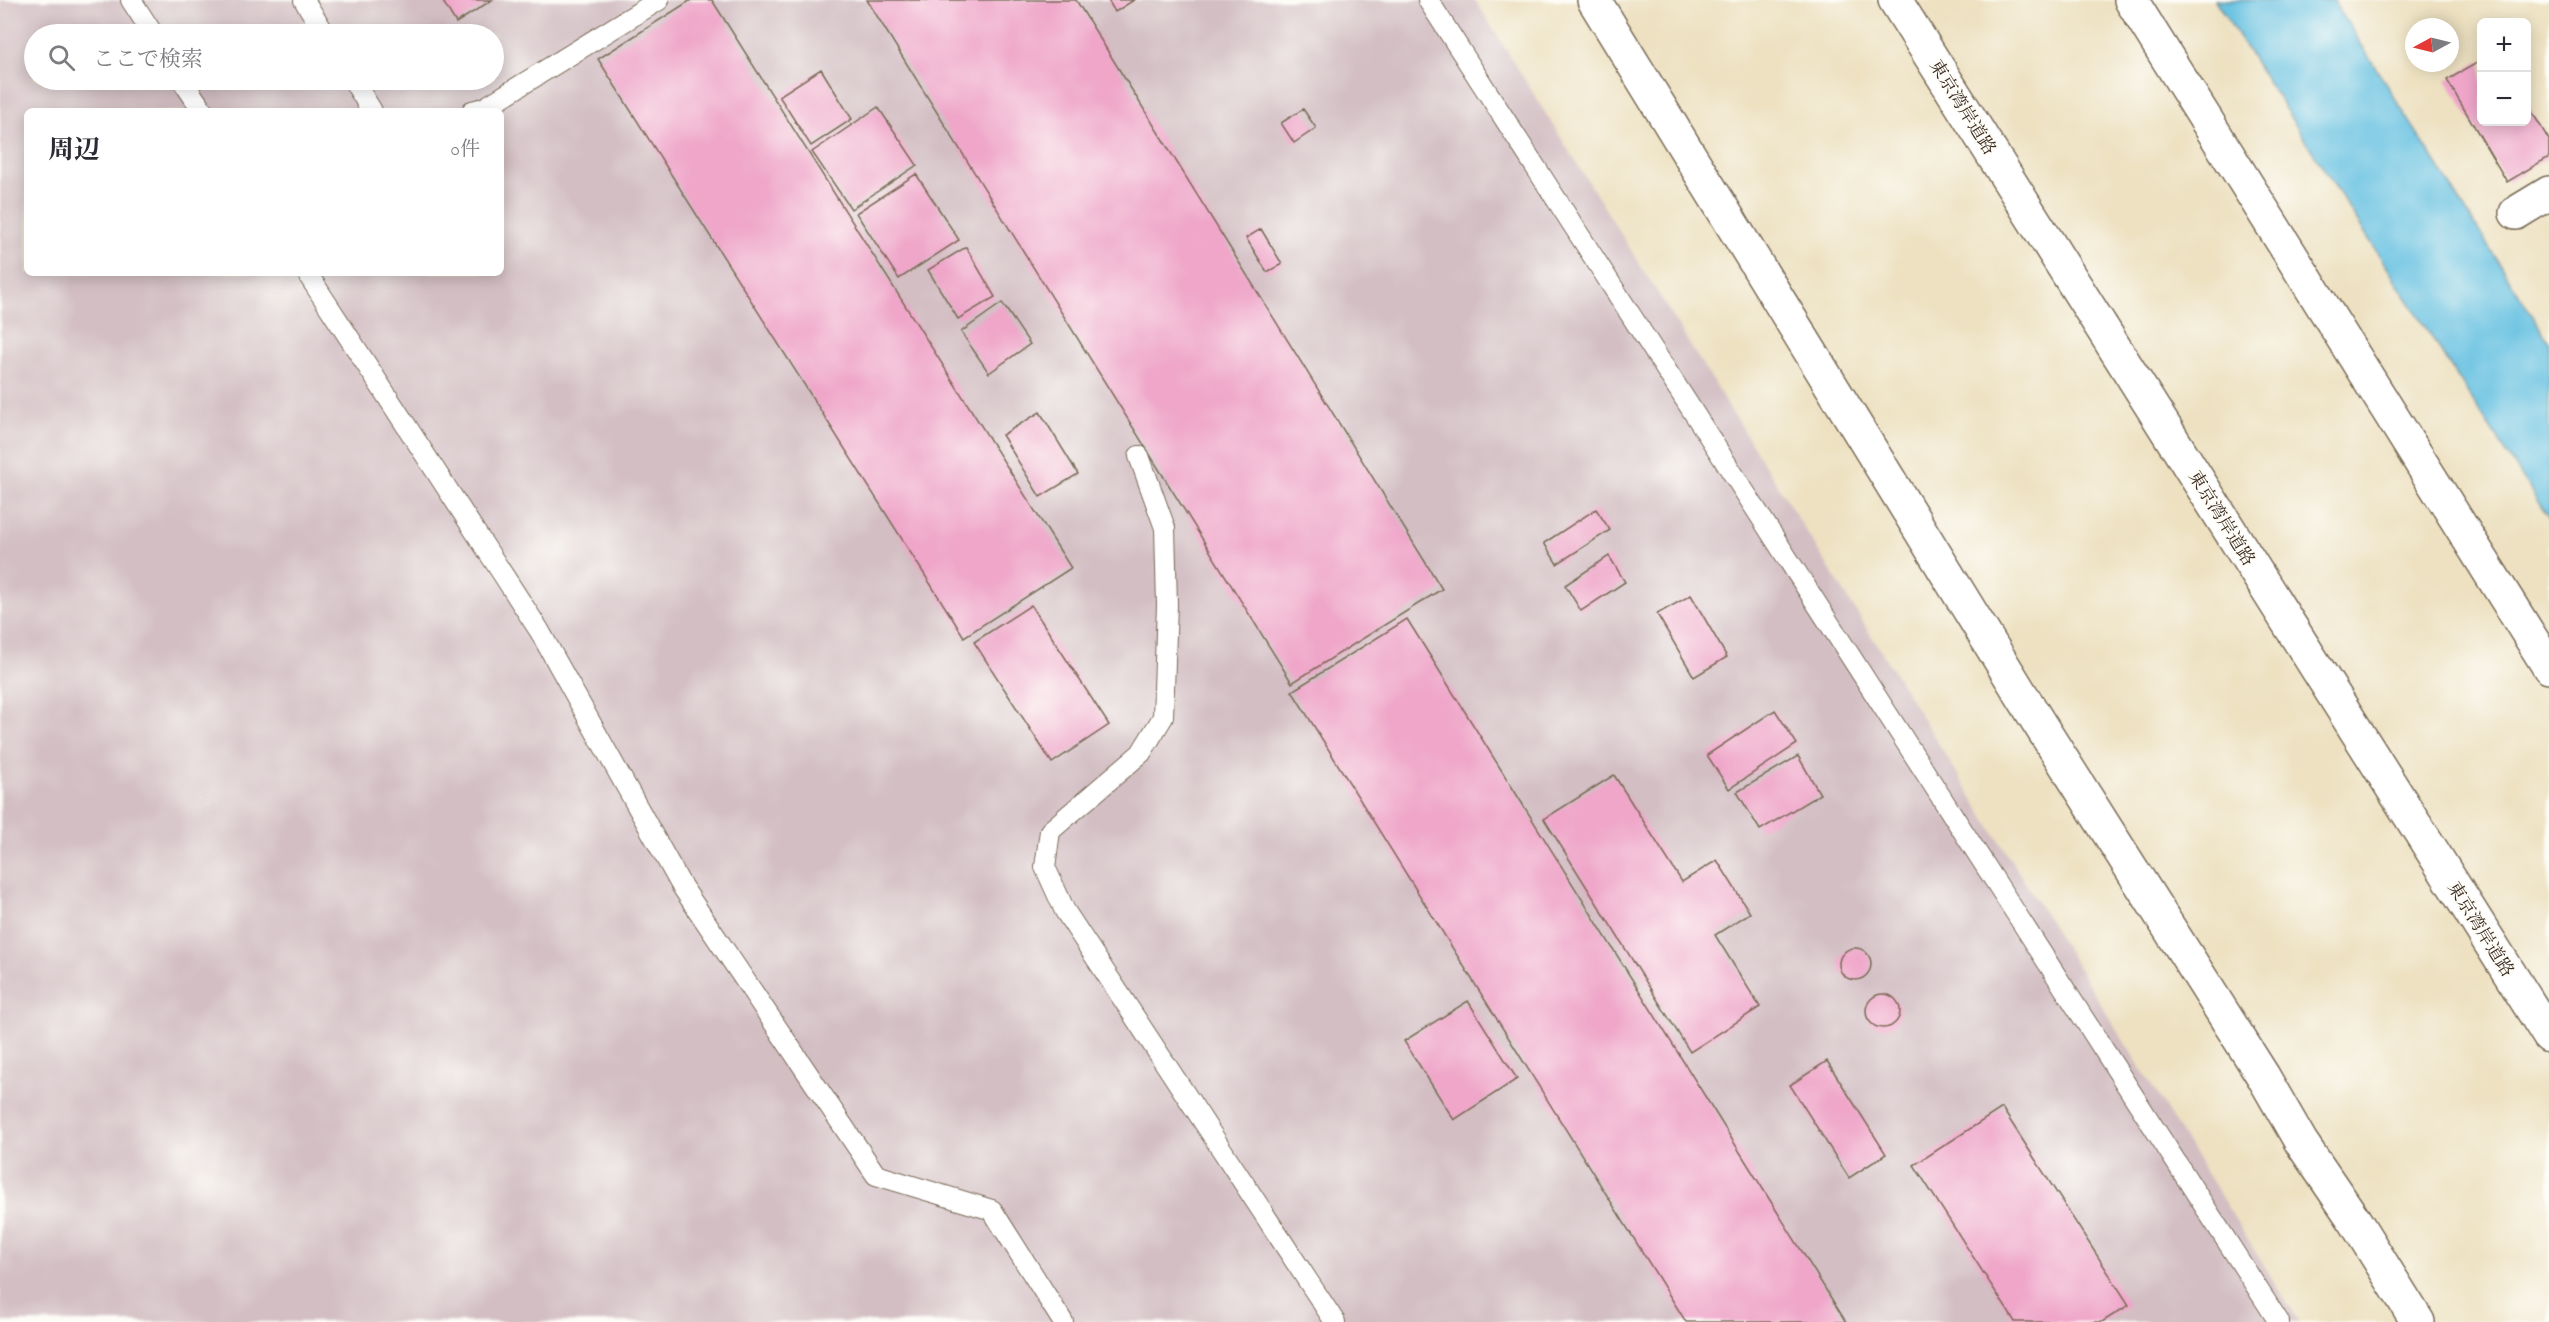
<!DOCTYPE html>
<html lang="ja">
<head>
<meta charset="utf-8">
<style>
	:root { --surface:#fff; --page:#f2f2f3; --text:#2b2b33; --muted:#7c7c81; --line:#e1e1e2 }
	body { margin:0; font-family:"IM FELL English","Noto Serif JP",serif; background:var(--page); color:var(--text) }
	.controls { position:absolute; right:18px; top:18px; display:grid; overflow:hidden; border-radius:9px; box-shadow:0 3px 15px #0003 }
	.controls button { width:54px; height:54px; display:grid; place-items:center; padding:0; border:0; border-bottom:2px solid var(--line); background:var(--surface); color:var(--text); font:30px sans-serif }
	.compass { position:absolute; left:2405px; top:18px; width:54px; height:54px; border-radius:50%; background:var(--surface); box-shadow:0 3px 15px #0003; rotate:263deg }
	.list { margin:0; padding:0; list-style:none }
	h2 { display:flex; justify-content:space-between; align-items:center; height:78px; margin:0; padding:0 24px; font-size:26px }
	h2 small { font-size:20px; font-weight:400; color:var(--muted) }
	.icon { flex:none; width:33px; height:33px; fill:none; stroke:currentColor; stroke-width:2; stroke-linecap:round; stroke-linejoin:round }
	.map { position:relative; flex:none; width:2549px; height:1322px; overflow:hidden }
	.search { position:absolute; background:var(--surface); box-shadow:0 3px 15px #0003; left:24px; top:24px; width:480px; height:66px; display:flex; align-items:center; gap:15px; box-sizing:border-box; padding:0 21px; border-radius:33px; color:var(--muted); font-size:22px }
	.panel { position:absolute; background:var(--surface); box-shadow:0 3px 15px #0003; left:24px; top:108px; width:480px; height:168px; border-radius:9px }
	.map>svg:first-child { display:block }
	.industrial { fill:#d2bec3; fill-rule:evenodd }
	.water { fill:#63c0e1; stroke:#4f7580; stroke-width:1.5 }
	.building { fill:#efa6c9 }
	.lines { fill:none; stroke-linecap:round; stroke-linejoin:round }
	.lane-casing { stroke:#796a57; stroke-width:22 }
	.street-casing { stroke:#796a57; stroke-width:36 }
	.highway-casing { stroke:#796a57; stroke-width:36 }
	.lane { stroke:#fff; stroke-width:20 }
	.street { stroke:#fff; stroke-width:33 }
	.highway { stroke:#fff; stroke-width:33 }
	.labels { text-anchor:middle; stroke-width:4.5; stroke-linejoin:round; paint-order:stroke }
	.street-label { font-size:18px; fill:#3b2a1e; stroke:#fdfcf7 }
</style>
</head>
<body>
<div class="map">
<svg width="2549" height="1322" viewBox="0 0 2549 1322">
	<rect width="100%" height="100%" fill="#fdfcf7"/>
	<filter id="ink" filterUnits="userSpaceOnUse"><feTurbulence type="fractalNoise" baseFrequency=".0167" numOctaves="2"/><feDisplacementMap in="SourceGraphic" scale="12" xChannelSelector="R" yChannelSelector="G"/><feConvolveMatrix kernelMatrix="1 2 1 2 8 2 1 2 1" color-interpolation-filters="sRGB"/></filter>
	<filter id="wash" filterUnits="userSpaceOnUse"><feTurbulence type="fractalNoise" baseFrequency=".008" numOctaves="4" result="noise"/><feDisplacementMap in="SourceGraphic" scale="24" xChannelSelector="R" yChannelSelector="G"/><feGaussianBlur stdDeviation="1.35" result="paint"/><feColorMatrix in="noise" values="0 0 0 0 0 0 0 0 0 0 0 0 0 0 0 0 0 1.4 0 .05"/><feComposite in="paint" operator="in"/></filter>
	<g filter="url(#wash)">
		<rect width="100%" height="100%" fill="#ede1c1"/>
		<path class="industrial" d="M 0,0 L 1475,0 L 2299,1322 L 0,1322 ZM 34,34 L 494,34 L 494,80 L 34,80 ZM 27,111 L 501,111 L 501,273 L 27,273 Z"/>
		<path class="water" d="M 2215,0 L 2333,0 L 2549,342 L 2549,519 Z"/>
		<g id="blocks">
			<path class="building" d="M 442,0 L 492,0 L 456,23 Z
				M 691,0 L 712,0 L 1071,568 L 964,637 L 598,59 Z
				M 867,0 L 1076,0 L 1442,589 L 1292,683 Z
				M 1108,0 L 1134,0 L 1115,12 Z
				M 2482,60 L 2482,122 L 2526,122 L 2526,102 L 2549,140 L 2549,157 L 2507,182 L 2447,80 Z
				M 821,69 L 852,119 L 811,146 L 779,96 Z
				M 878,107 L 917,165 L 851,209 L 812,152 Z
				M 1303,109 L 1316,128 L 1294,143 L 1281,123 Z
				M 916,174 L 959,240 L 899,279 L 856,213 Z
				M 1261,229 L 1282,264 L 1267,272 L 1246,238 Z
				M 966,247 L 995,297 L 958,319 L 928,270 Z
				M 1002,303 L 1030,344 L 989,373 L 961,332 Z
				M 1040,412 L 1078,474 L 1040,497 L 1002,435 Z
				M 1596,509 L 1610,530 L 1557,564 L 1544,543 Z
				M 1609,556 L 1625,582 L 1581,611 L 1565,585 Z
				M 1691,595 L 1727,657 L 1694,677 L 1657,614 Z
				M 1031,605 L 1109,725 L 1052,763 L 974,642 Z
				M 1407,619 L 1846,1322 L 1686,1322 L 1292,691 Z
				M 1775,710 L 1797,744 L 1729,789 L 1707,755 Z
				M 1798,756 L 1820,794 L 1760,830 L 1737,792 Z
				M 1614,775 L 1682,882 L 1717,860 L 1750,913 L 1715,935 L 1760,1007 L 1690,1052 L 1544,819 Z
				M1839 964a16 16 0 1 1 32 0a16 16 0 1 1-32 0Z
				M1866 1011a17 17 0 1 1 34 0a17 17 0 1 1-34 0Z
				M 1468,1001 L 1517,1079 L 1454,1120 L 1404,1041 Z
				M 1827,1061 L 1886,1154 L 1849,1178 L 1790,1085 Z
				M 2002,1108 L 2129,1305 L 2102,1322 L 2015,1322 L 1914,1165 Z"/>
		</g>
	</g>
	<g filter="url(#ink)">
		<use href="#blocks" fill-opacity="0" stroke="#796a57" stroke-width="1.5"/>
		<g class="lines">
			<g class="lane-casing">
				<path id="lane" d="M 131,0 L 153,34
					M 304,0 L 325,34
					M 1428,0 L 2279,1322
					M 182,80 L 203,111
					M 353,80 L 372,111
					M 472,111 L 484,108 L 659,0
					M 307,273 L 539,630 L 681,885 L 876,1175 L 992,1210 L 1063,1322
					M 1139,456 L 1165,528 L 1167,605 L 1163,717 L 1141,753 L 1050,831 L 1045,867 L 1065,911 L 1335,1322"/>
			</g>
			<g class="street-casing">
				<path id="street" d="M 1594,0 L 2037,720 L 2263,1076 L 2301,1142 L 2355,1221 L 2418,1322
					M 2516,213 L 2549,193"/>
			</g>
			<g class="highway-casing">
				<path id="highway" d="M 1895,0 L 2549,1036
					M 2131,0 L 2549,667"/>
			</g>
			<use href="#lane" class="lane"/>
			<use href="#street" class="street"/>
			<use href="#highway" class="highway"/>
		</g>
	</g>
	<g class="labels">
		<g class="street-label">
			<text transform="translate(1963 107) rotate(58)" y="6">東京湾岸道路</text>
			<text transform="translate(2222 518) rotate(58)" y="6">東京湾岸道路</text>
			<text transform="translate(2481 929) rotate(58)" y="6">東京湾岸道路</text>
		</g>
	</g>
</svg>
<div class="controls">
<button>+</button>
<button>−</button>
</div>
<svg class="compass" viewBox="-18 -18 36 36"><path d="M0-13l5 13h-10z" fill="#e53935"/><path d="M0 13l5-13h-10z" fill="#7c7c81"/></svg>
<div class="search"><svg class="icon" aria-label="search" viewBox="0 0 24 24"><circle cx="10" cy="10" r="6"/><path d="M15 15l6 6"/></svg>ここで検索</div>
<section class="panel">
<h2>周辺<small>0件</small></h2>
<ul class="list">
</ul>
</section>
</div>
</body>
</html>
